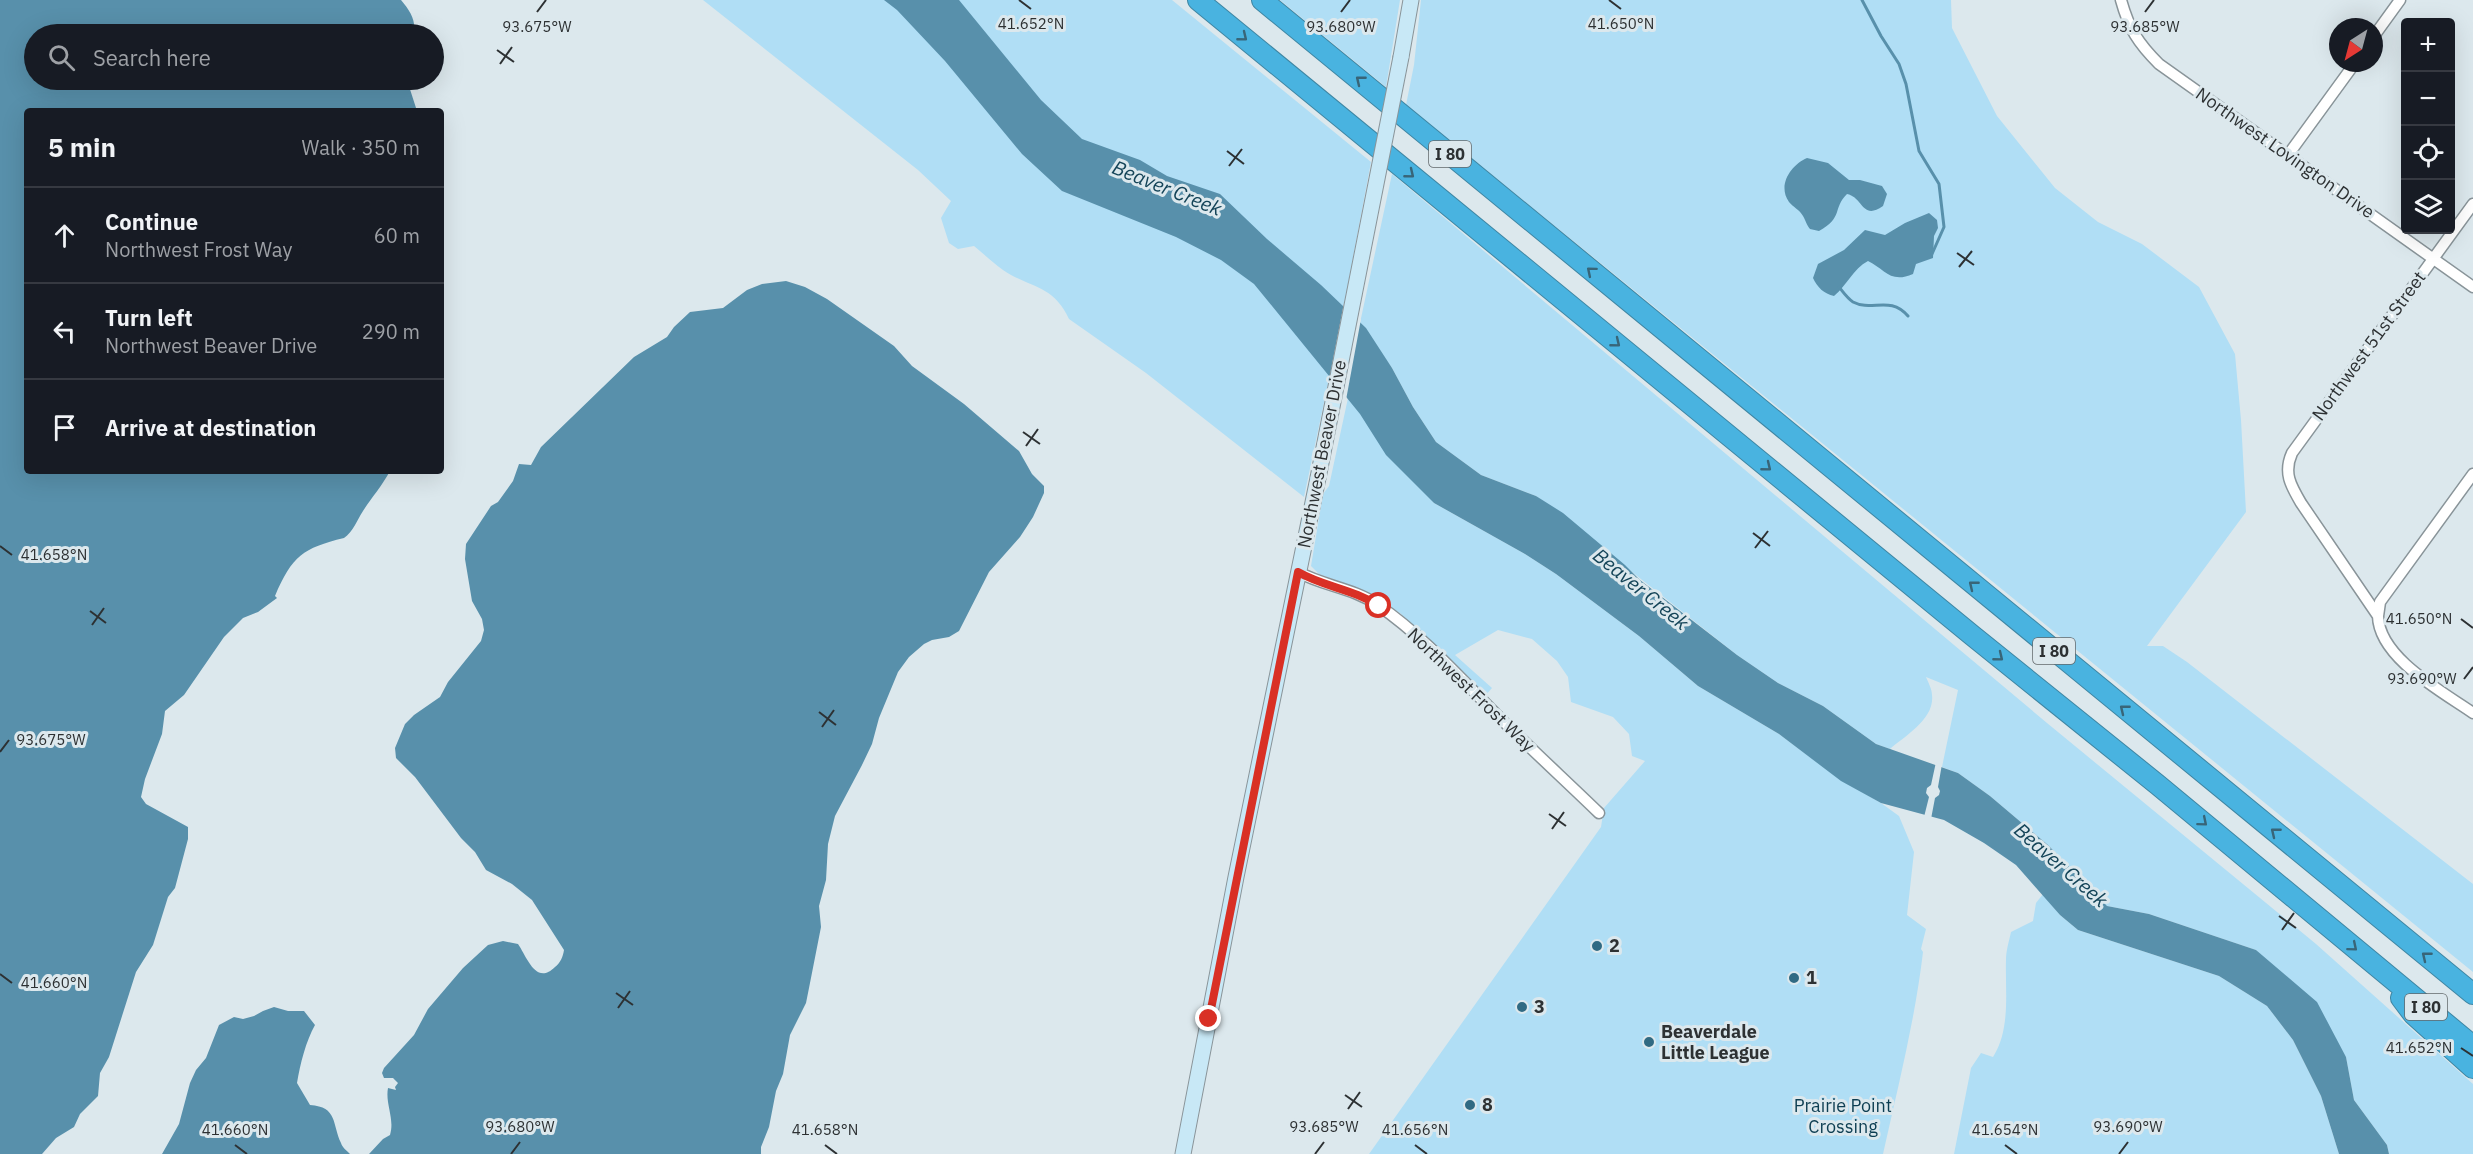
<!DOCTYPE html>
<html lang="en">
<head>
<meta charset="utf-8">
<style>
	:root { --surface:#171b24; --page:#242831; --text:#f1f3f6; --muted:#9ea1a6; --line:#363941 }
	body { margin:0; font-family:"IBM Plex Sans",sans-serif; background:var(--page); color:var(--text) }
	.controls { position:absolute; right:18px; top:18px; display:grid; overflow:hidden; border-radius:6px; box-shadow:0 6px 24px #0002 }
	.controls button { width:54px; height:54px; display:grid; place-items:center; padding:0; border:0; border-bottom:2px solid var(--line); background:var(--surface); color:var(--text); font:30px sans-serif }
	.compass { position:absolute; left:2329px; top:18px; width:54px; height:54px; border-radius:50%; background:var(--surface); box-shadow:0 6px 24px #0002; rotate:216deg }
	.stop { position:absolute; width:18px; height:18px; margin:-14px; border:4px solid #d93025; border-radius:50%; background:#fff }
	.stop.end { background:#d93025; border-color:#fff; box-shadow:0 2px 6px #0008 }
	.list { margin:0; padding:0; list-style:none }
	h2 { display:flex; justify-content:space-between; align-items:center; height:78px; margin:0; padding:0 24px; font-size:26px }
	h2 small { font-size:20px; font-weight:400; color:var(--muted) }
	.list li { display:grid; grid-template-columns:39px 1fr auto; gap:18px; align-items:center; box-sizing:border-box; height:96px; padding:0 24px; border-top:2px solid var(--line) }
	.list b { display:block; font-size:22px; white-space:nowrap }
	.list p { margin:0; font-size:20px; white-space:nowrap; color:var(--muted) }
	.list em { font-size:20px; font-style:normal; color:var(--muted) }
	.icon { flex:none; width:33px; height:33px; fill:none; stroke:currentColor; stroke-width:2; stroke-linecap:round; stroke-linejoin:round }
	.map { position:relative; flex:none; width:2473px; height:1154px; overflow:hidden }
	.search { position:absolute; background:var(--surface); box-shadow:0 6px 24px #0002; left:24px; top:24px; width:420px; height:66px; display:flex; align-items:center; gap:15px; box-sizing:border-box; padding:0 21px; border-radius:33px; color:var(--muted); font-size:22px }
	.panel { position:absolute; background:var(--surface); box-shadow:0 6px 24px #0002; left:24px; top:108px; width:420px; height:366px; border-radius:6px }
	.map>svg:first-child { display:block }
	.green { fill:#b0def5 }
	.water { fill:#5890ab }
	.pier { fill:#dce8ed }
	.lines { fill:none; stroke-linecap:round; stroke-linejoin:round }
	.stream { stroke:#5890ab; stroke-width:3 }
	.minor-casing { stroke:#899499; stroke-width:13 }
	.secondary-casing { stroke:#899499; stroke-width:17 }
	.motorway-casing { stroke:#3f86a3; stroke-width:22 }
	.minor { stroke:#fff; stroke-width:10 }
	.secondary { stroke:#c8e8f6; stroke-width:15 }
	.motorway { stroke:#49b3e0; stroke-width:20 }
	.secondary-bridge-casing { stroke:#899499; stroke-width:17; stroke-linecap:butt }
	.secondary-bridge { stroke:#c8e8f6; stroke-width:15 }
	.oneway { stroke:#386578 }
	.route { stroke:#d93025; stroke-width:8 }
	.ticks { fill:none; stroke:#2d3133; stroke-width:2 }
	.poi-dot { fill:#306a83; stroke:#dce8ed; stroke-width:2 }
	.labels { text-anchor:middle; stroke-width:6; stroke-linejoin:round; paint-order:stroke }
	.shield { fill:#dce8ed; stroke:#62686b; stroke-width:1.5 }
	.shield-label { font-size:16px; font-weight:bold; fill:#2d3133 }
	.street-label { font-size:18px; fill:#2d3133; stroke:#dce8ed }
	.poi-label { font-size:18px; font-weight:bold; fill:#2d3133; stroke:#dce8ed; text-anchor:start }
	.park-label { font-size:18px; fill:#0d3e52; stroke:#dce8ed }
	.water-label { font-size:20px; font-style:italic; fill:#144458; stroke:#dce8ed }
	.ticks-label { font-size:15px; text-anchor:middle; fill:#2d3133; stroke:#dce8ed; stroke-width:6; stroke-linejoin:round; paint-order:stroke }
</style>
</head>
<body>
<div class="map">
<svg width="2473" height="1154" viewBox="0 0 2473 1154">
	<rect width="100%" height="100%" fill="#dce8ed"/>
	<path class="green" d="M 703,0 L 1172,0 L 1371,162 L 1340,327 L 1304,497 L 1146,373 L 1069,319 C 1053,284 1029,288 1003,270 C 993,263 984,254 974,246 L 958,249 L 949,243 L 941,218 L 951,201 L 918,170 Z
		M 1280,0 L 1400,0 L 1386,87 Z
		M 1421,0 L 1951,0 L 1952,28 L 1997,116 L 2055,188 L 2098,222 L 2142,244 L 2199,287 L 2235,354 L 2241,420 L 2246,512 L 2147,646 L 2163,646 L 2187,662 L 2473,884 L 2473,972 L 1406,105 L 1414,65 Z
		M 1392,174 L 2047,723 L 2316,944 L 2473,1084 L 2473,1154 L 2389,1154 L 2387,1145 L 2354,1100 L 2346,1057 L 2256,950 L 2149,914 L 2107,906 L 2048,845 L 1990,796 L 1958,773 L 1942,767 L 1958,690 L 1926,677 C 1928,682 1932,689 1932,695 C 1935,719 1905,736 1890,749 L 1876,744 L 1823,706 L 1778,683 L 1737,655 L 1536,496 L 1481,475 L 1436,442 L 1413,407 L 1392,368 L 1360,323 Z
		M 1348,398 L 1434,503 L 1525,554 L 1556,574 L 1639,636 L 1698,686 L 1779,734 L 1841,780 L 1881,803 L 1899,816 L 1914,852 L 1907,915 L 1926,929 L 1921,949 L 1923,952 C 1915,1020 1898,1087 1883,1154 L 1369,1154 L 1601,827 L 1604,808 L 1645,761 L 1632,756 L 1629,734 L 1613,717 L 1571,702 L 1568,677 L 1557,661 L 1532,639 L 1498,630 L 1455,655 L 1492,688 L 1485,696 L 1400,613 L 1354,587 L 1319,574 L 1311,566 L 1323,494 L 1329,486 Z
		M 2043,894 L 2060,915 L 2078,930 L 2219,976 L 2267,1006 L 2293,1040 L 2321,1096 L 2339,1154 L 1954,1154 L 1971,1068 L 1981,1053 L 1993,1057 C 2011,1029 2005,991 2006,960 C 2006,951 2009,941 2011,932 L 2033,921 L 2036,903 Z"/>
	<path class="water" d="M 0,0 L 401,0 C 410,11 416,19 414,34 L 34,34 L 34,80 L 407,80 L 417,111 L 27,111 L 27,471 L 390,471 C 382,486 372,497 363,511 C 357,520 353,532 344,538 C 303,548 292,556 275,596 L 277,598 L 258,612 L 243,618 L 224,637 L 184,695 L 165,711 L 162,734 L 145,779 L 141,797 L 146,804 L 188,827 L 188,839 L 175,888 L 168,897 L 153,945 L 136,972 L 109,1057 L 100,1073 L 98,1096 L 80,1114 L 74,1127 L 56,1138 L 42,1154 L 0,1154 Z
		M 884,0 L 959,0 L 1041,100 L 1082,139 L 1140,160 L 1167,176 L 1220,194 L 1267,239 L 1321,285 L 1366,328 L 1392,368 L 1413,407 L 1436,442 L 1481,475 L 1536,496 L 1563,513 L 1625,565 L 1640,580 L 1737,655 L 1778,683 L 1823,706 L 1876,744 L 1958,773 L 1990,796 L 2048,845 L 2107,906 L 2149,914 L 2256,950 L 2317,1002 L 2346,1057 L 2354,1100 L 2387,1145 L 2389,1154 L 2339,1154 L 2321,1096 L 2293,1040 L 2267,1006 L 2219,976 L 2078,930 L 2060,915 L 2016,865 L 1984,843 L 1944,820 L 1881,803 L 1841,781 L 1779,734 L 1698,686 L 1639,636 L 1556,574 L 1525,554 L 1434,503 L 1386,455 L 1360,414 L 1254,284 L 1221,260 L 1176,237 L 1062,191 L 1022,154 L 945,61 L 897,10 Z
		M 1807,158 L 1828,163 L 1849,180 L 1860,180 L 1882,186 L 1887,194 L 1883,206 C 1862,221 1863,197 1847,194 C 1832,209 1844,217 1819,231 L 1810,229 C 1806,224 1806,221 1803,216 C 1800,210 1793,207 1789,202 C 1777,185 1791,165 1807,158 Z
		M 1929,213 L 1937,220 L 1938,228 L 1934,236 L 1933,258 L 1916,264 L 1913,274 C 1890,284 1885,269 1868,261 C 1853,269 1847,285 1834,296 C 1824,294 1817,287 1813,278 L 1818,264 L 1844,250 L 1865,230 L 1885,235 L 1905,223 Z
		M 786,281 L 805,287 L 827,299 L 894,346 L 912,366 L 964,404 L 1019,451 L 1032,474 L 1044,486 L 1044,493 L 1033,517 L 1020,537 L 989,572 L 959,631 L 949,637 L 932,640 L 924,644 L 909,657 L 898,672 L 879,718 L 872,744 L 862,765 L 835,816 L 828,844 L 826,880 L 819,906 L 821,927 L 809,988 L 806,1003 L 790,1035 L 783,1074 L 776,1091 L 769,1127 L 761,1147 L 761,1154 L 369,1154 L 383,1139 L 390,1135 C 395,1118 385,1104 388,1088 L 396,1090 L 395,1087 L 398,1083 L 393,1078 L 384,1078 L 382,1073 L 384,1068 L 414,1035 L 428,1009 L 463,968 L 488,945 L 503,941 L 518,944 C 527,957 536,986 555,967 C 560,963 563,957 564,950 L 532,900 L 512,884 L 486,870 L 475,852 L 461,838 L 415,777 L 396,758 L 395,748 L 405,724 L 414,715 L 440,697 L 448,682 L 481,641 L 484,630 L 482,619 L 472,601 L 465,559 L 466,544 L 491,506 L 498,502 L 513,481 L 519,464 L 531,465 L 541,447 L 634,357 L 667,337 L 674,327 L 690,312 L 723,308 L 747,290 L 762,284 Z
		M 274,1007 L 288,1011 L 304,1011 L 315,1025 C 306,1041 300,1064 297,1083 L 310,1105 C 338,1107 332,1124 341,1143 C 342,1147 347,1151 350,1154 L 162,1154 L 179,1124 L 190,1083 L 196,1070 L 206,1058 L 219,1025 L 234,1017 L 243,1019 L 254,1016 L 263,1011 Z"/>
	<path class="pier" d="M 1344,303 L 1361,319 L 1346,400 L 1329,380 Z
		M 1936,762 L 1942,764 L 1938,787 L 1940,791 L 1939,795 L 1935,798 L 1931,819 L 1924,817 L 1929,797 L 1926,793 L 1927,788 L 1931,785 Z"/>
	<g class="lines">
		<path class="stream" d="M 1862,0 L 1881,36 L 1899,64 L 1906,84 L 1919,151 L 1939,184 L 1944,227 L 1932,254
			M 1839,287 C 1843,292 1848,299 1853,302 C 1872,312 1890,295 1908,316"/>
		<g class="minor-casing">
			<path id="minor" d="M 2121,0 C 2129,29 2138,43 2159,64 L 2473,287
				M 2374,36 L 2400,0
				M 2288,155 L 2355,63
				M 2473,204 L 2292,453 C 2283,473 2291,486 2301,503 L 2378,616 C 2379,658 2443,692 2473,713
				M 1298,572 C 1324,586 1353,588 1378,605 C 1423,636 1461,679 1499,717 C 1532,750 1566,781 1599,813
				M 2378,616 L 2380,602 L 2473,474"/>
		</g>
		<g class="secondary-casing">
			<path id="secondary" d="M 1401,57 L 1411,0
				M 1183,1154 L 1236,877 L 1318,478"/>
		</g>
		<g class="motorway-casing">
			<path id="motorway" d="M 1198,0 L 1973,636 L 2158,785 L 2473,1046
				M 1262,0 L 2473,994
				M 2401,998 L 2413,1014 L 2473,1068"/>
		</g>
		<use href="#minor" class="minor"/>
		<use href="#secondary" class="secondary"/>
		<use href="#motorway" class="motorway"/>
		<g class="secondary-bridge-casing">
			<path id="secondary-bridge" d="M 1318,478 L 1401,57"/>
		</g>
		<use href="#secondary-bridge" class="secondary-bridge"/>
	</g>
	<defs><path id="oneway-chevron" d="M-2-3.5L2.5 0L-2 3.5" fill="none" stroke-width="1.6" stroke-linecap="round" stroke-linejoin="round" transform="scale(1.5)"/></defs>
	<g class="oneway">
		<use href="#oneway-chevron" transform="translate(1243 37) rotate(39)"/>
		<use href="#oneway-chevron" transform="translate(1360 80) rotate(-141)"/>
		<use href="#oneway-chevron" transform="translate(1410 174) rotate(39)"/>
		<use href="#oneway-chevron" transform="translate(1591 271) rotate(-140)"/>
		<use href="#oneway-chevron" transform="translate(1616 343) rotate(39)"/>
		<use href="#oneway-chevron" transform="translate(1767 467) rotate(39)"/>
		<use href="#oneway-chevron" transform="translate(1973 585) rotate(-141)"/>
		<use href="#oneway-chevron" transform="translate(1999 657) rotate(39)"/>
		<use href="#oneway-chevron" transform="translate(2124 709) rotate(-141)"/>
		<use href="#oneway-chevron" transform="translate(2203 822) rotate(40)"/>
		<use href="#oneway-chevron" transform="translate(2275 832) rotate(-141)"/>
		<use href="#oneway-chevron" transform="translate(2353 947) rotate(40)"/>
		<use href="#oneway-chevron" transform="translate(2426 956) rotate(-141)"/>
	</g>
	<g class="lines">
		<path class="route" d="M 1209,1019 L 1298,572 C 1324,587 1353,589 1379,606"/>
	</g>
	<path class="ticks" d="M 1019,0 L 1031,9M 1609,0 L 1621,9M 537,12 L 546,0M 1341,12 L 1350,0M 2145,12 L 2154,0M 497,50 L 514,62M 500,64 L 512,47M 1227,151 L 1244,164M 1229,166 L 1242,149M 1957,253 L 1974,265M 1959,267 L 1972,251M 1023,432 L 1040,444M 1026,446 L 1038,429M 1753,533 L 1770,546M 0,546 L 12,555M 1755,548 L 1768,531M 90,611 L 106,623M 2461,619 L 2473,628M 92,625 L 104,608M 2464,679 L 2473,667M 819,712 L 836,725M 822,727 L 834,710M 0,752 L 9,740M 1549,814 L 1566,826M 1552,829 L 1564,812M 2279,916 L 2296,928M 2282,930 L 2294,913M 0,974 L 12,983M 616,993 L 633,1005M 618,1008 L 630,991M 2461,1048 L 2473,1056M 1345,1095 L 1362,1107M 1348,1109 L 1360,1092M 235,1145 L 247,1154M 825,1145 L 837,1154M 1415,1145 L 1427,1154M 2005,1145 L 2017,1154M 511,1154 L 520,1142M 1315,1154 L 1324,1142M 2119,1154 L 2128,1142"/>
	<g class="poi-dot">
		<circle cx="1597" cy="946" r="6"/>
		<circle cx="1794" cy="978" r="6"/>
		<circle cx="1522" cy="1007" r="6"/>
		<circle cx="1649" cy="1042" r="6"/>
		<circle cx="1470" cy="1105" r="6"/>
	</g>
	<g class="labels">
		<g class="shield">
			<rect x="1429" y="141" width="42" height="26" rx="4.5"/>
			<rect x="2033" y="638" width="42" height="26" rx="4.5"/>
			<rect x="2405" y="994" width="42" height="26" rx="4.5"/>
		</g>
		<g class="shield-label">
			<text x="1450" y="160">I 80</text>
			<text x="2054" y="657">I 80</text>
			<text x="2426" y="1013">I 80</text>
		</g>
		<g class="street-label">
			<text transform="translate(2285 153) rotate(35)" y="6">Northwest Lovington Drive</text>
			<text transform="translate(2369 346) rotate(-54)" y="6">Northwest 51st Street</text>
			<text transform="translate(1322 454) rotate(-79)" y="6">Northwest Beaver Drive</text>
			<text transform="translate(1471 690) rotate(44)" y="6">Northwest Frost Way</text>
		</g>
		<g class="poi-label">
			<text x="1609" y="952">2</text>
			<text x="1806" y="984">1</text>
			<text x="1534" y="1013">3</text>
			<text x="1661" y="1038">Beaverdale<tspan x="1661" dy="21">Little League</tspan></text>
			<text x="1482" y="1111">8</text>
		</g>
		<g class="park-label">
			<text x="1843" y="1112">Prairie Point<tspan x="1843" dy="21">Crossing</tspan></text>
		</g>
		<g class="water-label">
			<text transform="translate(1167 188) rotate(22)" y="7">Beaver Creek</text>
			<text transform="translate(1641 589) rotate(39)" y="7">Beaver Creek</text>
			<text transform="translate(2061 865) rotate(41)" y="7">Beaver Creek</text>
		</g>
	</g>
	<g class="ticks-label">
		<text x="1031" y="29">41.652°N</text>
		<text x="1621" y="29">41.650°N</text>
		<text x="537" y="32">93.675°W</text>
		<text x="1341" y="32">93.680°W</text>
		<text x="2145" y="32">93.685°W</text>
		<text x="54" y="560">41.658°N</text>
		<text x="2419" y="624">41.650°N</text>
		<text x="2422" y="684">93.690°W</text>
		<text x="51" y="745">93.675°W</text>
		<text x="54" y="988">41.660°N</text>
		<text x="2419" y="1053">41.652°N</text>
		<text x="520" y="1132">93.680°W</text>
		<text x="1324" y="1132">93.685°W</text>
		<text x="2128" y="1132">93.690°W</text>
		<text x="235" y="1135">41.660°N</text>
		<text x="825" y="1135">41.658°N</text>
		<text x="1415" y="1135">41.656°N</text>
		<text x="2005" y="1135">41.654°N</text>
	</g>
</svg>
<div class="controls">
<button>+</button>
<button>−</button>
<button><svg class="icon" aria-label="locate" viewBox="0 0 24 24"><circle cx="12" cy="12" r="6"/><path d="M12 2v4M12 18v4M2 12h4M18 12h4"/></svg></button>
<button><svg class="icon" aria-label="layers" viewBox="0 0 24 24"><path d="M12 4l9 5-9 5-9-5zM3 14l9 5 9-5"/></svg></button>
</div>
<svg class="compass" viewBox="-18 -18 36 36"><path d="M0-13l5 13h-10z" fill="#e53935"/><path d="M0 13l5-13h-10z" fill="#9ea1a6"/></svg>
<div class="stop" style="left:1379px;top:606px"></div>
<div class="stop end" style="left:1209px;top:1019px"></div>
<div class="search"><svg class="icon" aria-label="search" viewBox="0 0 24 24"><circle cx="10" cy="10" r="6"/><path d="M15 15l6 6"/></svg>Search here</div>
<section class="panel">
<h2>5 min<small>Walk · 350 m</small></h2>
<ul class="list">
<li><svg class="icon" aria-label="ahead" viewBox="0 0 24 24"><path d="M12 20V5M6 11l6-6 6 6"/></svg><div><b>Continue</b><p>Northwest Frost Way</p></div><em>60 m</em></li>
<li><svg class="icon" aria-label="left" viewBox="0 0 24 24"><path d="M17 20v-9H6M10 6l-5 5 5 5"/></svg><div><b>Turn left</b><p>Northwest Beaver Drive</p></div><em>290 m</em></li>
<li><svg class="icon" aria-label="arrive" viewBox="0 0 24 24"><path d="M6 21V4h12l-3 4 3 4H6"/></svg><div><b>Arrive at destination</b></div></li>
</ul>
</section>
</div>
</body>
</html>
